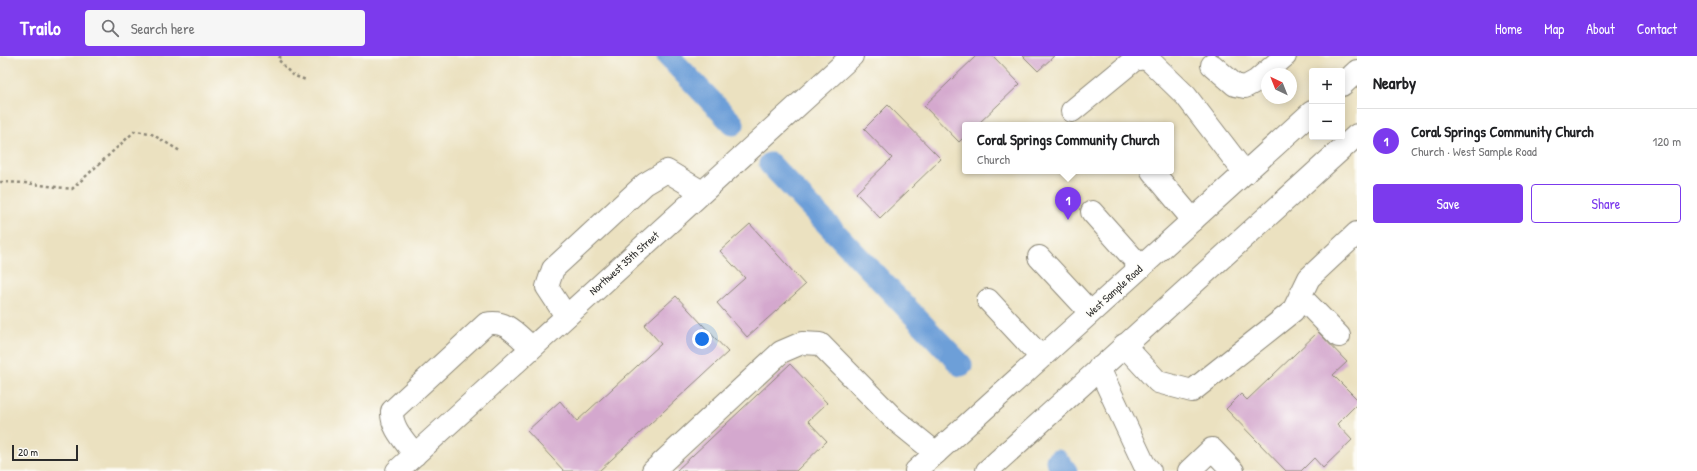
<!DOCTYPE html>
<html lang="en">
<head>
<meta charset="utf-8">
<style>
	:root { --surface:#fff; --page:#f6f6f6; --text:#202124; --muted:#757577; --line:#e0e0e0; --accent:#7c3aed }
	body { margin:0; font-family:"Patrick Hand",sans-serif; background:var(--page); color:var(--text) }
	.controls { position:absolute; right:12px; top:12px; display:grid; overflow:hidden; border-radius:4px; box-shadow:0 2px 10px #0003 }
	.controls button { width:36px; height:36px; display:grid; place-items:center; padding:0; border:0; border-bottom:1px solid var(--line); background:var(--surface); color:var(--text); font:20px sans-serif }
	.compass { position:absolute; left:1261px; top:12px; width:36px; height:36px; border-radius:50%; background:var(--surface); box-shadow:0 2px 10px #0003; rotate:317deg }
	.scale { position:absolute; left:12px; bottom:10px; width:66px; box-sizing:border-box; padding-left:4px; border:2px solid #2b2b2b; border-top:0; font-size:11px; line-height:14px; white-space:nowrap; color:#2b2b2b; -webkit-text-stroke:3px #fdfcf7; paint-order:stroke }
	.you { position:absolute; left:702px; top:283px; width:14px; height:14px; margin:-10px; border:3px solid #fff; border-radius:50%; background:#1a73e8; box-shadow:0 0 0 6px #1a73e833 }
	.badge { display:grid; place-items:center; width:26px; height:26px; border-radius:50%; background:var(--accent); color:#fff; font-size:13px; font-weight:700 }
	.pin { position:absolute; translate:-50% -33px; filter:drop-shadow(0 1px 2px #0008) }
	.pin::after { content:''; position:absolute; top:21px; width:14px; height:12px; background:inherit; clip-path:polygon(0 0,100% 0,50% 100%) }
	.popup { position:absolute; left:962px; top:66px; width:212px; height:52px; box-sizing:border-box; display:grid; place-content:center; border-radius:4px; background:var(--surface); filter:drop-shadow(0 1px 3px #0005); font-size:13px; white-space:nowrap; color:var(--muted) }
	.popup b { font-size:15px; color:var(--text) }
	.popup::after { content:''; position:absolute; left:50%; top:100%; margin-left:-8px; border:8px solid transparent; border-top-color:var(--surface) }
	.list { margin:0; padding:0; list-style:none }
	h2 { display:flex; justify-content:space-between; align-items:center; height:52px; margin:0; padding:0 16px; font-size:17px }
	h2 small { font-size:13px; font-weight:400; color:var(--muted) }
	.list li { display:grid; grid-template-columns:26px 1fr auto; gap:12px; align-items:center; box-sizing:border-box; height:64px; padding:0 16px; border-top:1px solid var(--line) }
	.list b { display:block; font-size:15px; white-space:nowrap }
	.list p { margin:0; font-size:13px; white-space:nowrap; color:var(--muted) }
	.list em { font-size:13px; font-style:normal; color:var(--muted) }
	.actions { display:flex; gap:8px; padding:12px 16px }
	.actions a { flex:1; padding:9px 0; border:1px solid var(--accent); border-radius:4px; text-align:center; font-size:14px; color:var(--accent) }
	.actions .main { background:var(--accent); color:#fff }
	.icon { flex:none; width:22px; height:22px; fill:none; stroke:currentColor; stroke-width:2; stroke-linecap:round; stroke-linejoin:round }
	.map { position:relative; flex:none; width:1357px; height:415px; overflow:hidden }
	header { display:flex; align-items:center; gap:24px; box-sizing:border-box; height:56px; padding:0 20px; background:var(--accent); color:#fff }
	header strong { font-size:19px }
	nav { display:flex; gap:22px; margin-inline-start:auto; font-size:14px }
	.search { width:280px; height:36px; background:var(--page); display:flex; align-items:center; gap:10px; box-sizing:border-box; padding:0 14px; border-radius:4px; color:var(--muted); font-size:15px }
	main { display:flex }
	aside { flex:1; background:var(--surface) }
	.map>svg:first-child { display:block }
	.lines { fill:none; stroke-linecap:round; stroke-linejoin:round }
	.canal { stroke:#6d9fd8; stroke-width:23 }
	.building { fill:#d4a8ce }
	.minor-casing { stroke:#8b8676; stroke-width:24 }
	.major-casing { stroke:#8b8676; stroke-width:24 }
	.path { stroke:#8b8676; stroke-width:2.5; stroke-dasharray:3 3; stroke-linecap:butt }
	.minor { stroke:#fff; stroke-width:22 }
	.major { stroke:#fff; stroke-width:22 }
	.labels { text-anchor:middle; stroke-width:3; stroke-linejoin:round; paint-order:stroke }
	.street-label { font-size:11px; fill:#2b2b2b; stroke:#fdfcf7 }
</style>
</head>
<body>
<header>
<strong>Trailo</strong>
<div class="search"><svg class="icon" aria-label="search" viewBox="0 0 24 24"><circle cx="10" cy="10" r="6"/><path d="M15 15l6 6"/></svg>Search here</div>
<nav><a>Home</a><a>Map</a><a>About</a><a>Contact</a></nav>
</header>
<main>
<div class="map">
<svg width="1357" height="415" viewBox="0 0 1357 415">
	<rect width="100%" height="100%" fill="#fdfcf7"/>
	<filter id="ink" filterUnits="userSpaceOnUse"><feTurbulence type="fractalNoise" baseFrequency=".025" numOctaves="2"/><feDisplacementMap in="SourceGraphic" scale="8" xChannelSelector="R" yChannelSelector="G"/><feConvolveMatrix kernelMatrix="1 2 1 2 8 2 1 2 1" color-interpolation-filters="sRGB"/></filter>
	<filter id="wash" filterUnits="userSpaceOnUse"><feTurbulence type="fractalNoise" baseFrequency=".012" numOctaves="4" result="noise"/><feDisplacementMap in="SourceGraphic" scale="16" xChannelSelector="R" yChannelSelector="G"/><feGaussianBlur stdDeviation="0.9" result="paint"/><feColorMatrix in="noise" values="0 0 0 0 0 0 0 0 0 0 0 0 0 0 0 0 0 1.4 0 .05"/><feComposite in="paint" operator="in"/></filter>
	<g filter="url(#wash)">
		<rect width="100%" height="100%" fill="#ebe1c0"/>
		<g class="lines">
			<path class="canal" d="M 668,0 L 733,68
				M 770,108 L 961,309
				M 1057,405 L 1066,415"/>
		</g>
		<g id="blocks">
			<path class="building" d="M 976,0 L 993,0 L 1020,28 L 977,69 L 965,69 L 965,80 L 959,86 L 924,50 Z
				M 1023,0 L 1054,0 L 1038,15 Z
				M 888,49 L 941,103 L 880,162 L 856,137 L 892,102 L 864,73 Z
				M 750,168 L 805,229 L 747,281 L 717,247 L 745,222 L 720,195 Z
				M 676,240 L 728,296 L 599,415 L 564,415 L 527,375 L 560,345 L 577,365 L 661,288 L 644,269 Z
				M 1318,276 L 1347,306 L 1333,319 L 1357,343 L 1357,348 L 1337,368 L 1352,384 L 1323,412 L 1314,402 L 1301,415 L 1286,415 L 1226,353 L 1241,338 L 1247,344 Z
				M 790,308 L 827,347 L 808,365 L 827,385 L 796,415 L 676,415 Z"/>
		</g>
	</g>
	<g filter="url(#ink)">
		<use href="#blocks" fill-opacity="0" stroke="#8b8676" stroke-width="1"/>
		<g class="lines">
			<g class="minor-casing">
				<path id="minor" d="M 1212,9 L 1235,29 L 1245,31 L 1256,25 L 1285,0
					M 1072,55 L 1134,4 L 1144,2 L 1151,6 L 1186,40 L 1245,117
					M 1152,115 L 1193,164
					M 1092,156 L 1141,211
					M 1039,201 L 1090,256
					M 1300,240 L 1339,280
					M 988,244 L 1041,301
					M 566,260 L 547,231 L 553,213 L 645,128 L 667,115 L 702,136
					M 1124,289 L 1158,326 L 1192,335 L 1293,255 L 1309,222 L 1357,177
					M 1099,312 L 1144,408 L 1150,415
					M 415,399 C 405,385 391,372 392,355 L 486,268 C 506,263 517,279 531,291
					M 397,415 L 852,0
					M 653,415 L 781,296 L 802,287 L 820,288 L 894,363 L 936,397
					M 1189,415 L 1212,393 L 1233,415"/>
			</g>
			<g class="major-casing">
				<path id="major" d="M 1342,29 L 1357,15
					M 916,415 L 1312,56
					M 987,415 L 1357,79"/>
			</g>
			<path class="path" d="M 281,0 L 278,3 L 292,19 L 306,24
				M 0,126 L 25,127 L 72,133 L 135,75 L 150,77 L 180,95"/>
			<use href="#minor" class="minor"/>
			<use href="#major" class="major"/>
		</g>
	</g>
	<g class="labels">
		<g class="street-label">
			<text transform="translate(624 207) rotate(-42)" y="4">Northwest 35th Street</text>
			<text transform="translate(1114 235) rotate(-42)" y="4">West Sample Road</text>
		</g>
	</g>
</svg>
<div class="controls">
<button>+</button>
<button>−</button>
</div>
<svg class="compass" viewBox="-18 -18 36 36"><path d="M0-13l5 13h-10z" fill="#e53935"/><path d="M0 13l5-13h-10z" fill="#757577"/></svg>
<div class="scale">20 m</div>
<div class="you"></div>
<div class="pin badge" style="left:1068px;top:164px">1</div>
<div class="popup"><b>Coral Springs Community Church</b>Church</div>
</div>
<aside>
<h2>Nearby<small></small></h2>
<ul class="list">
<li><span class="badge">1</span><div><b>Coral Springs Community Church</b><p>Church · West Sample Road</p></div><em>120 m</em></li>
</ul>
<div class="actions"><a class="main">Save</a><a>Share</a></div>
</aside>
</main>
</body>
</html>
